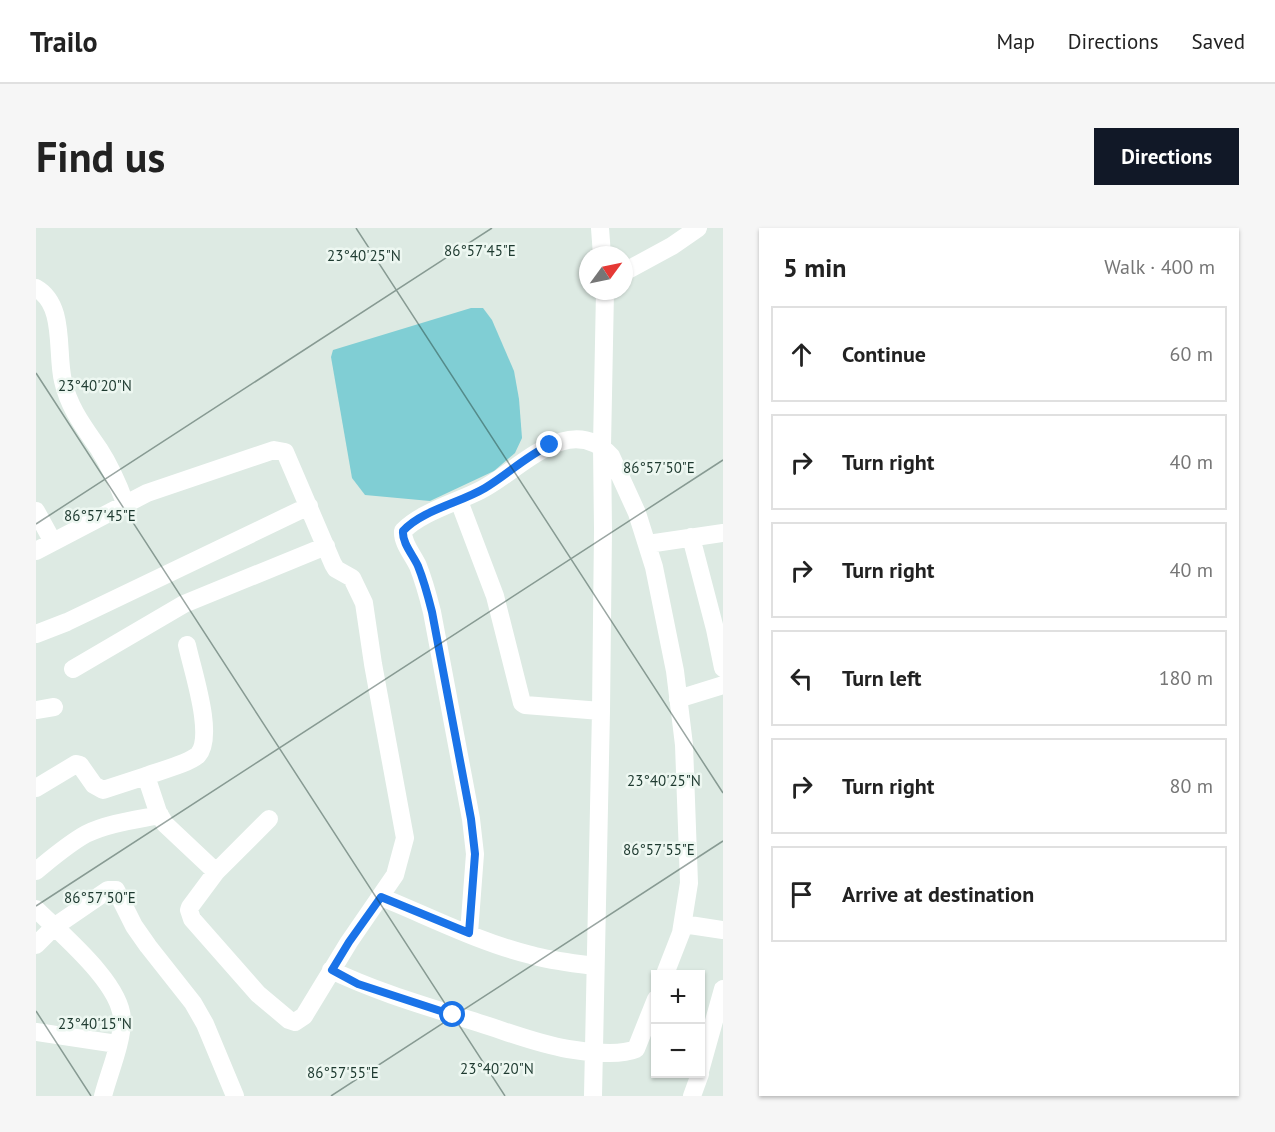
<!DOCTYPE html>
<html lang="en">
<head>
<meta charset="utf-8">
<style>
	:root { --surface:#fff; --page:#f6f6f6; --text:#222; --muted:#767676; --line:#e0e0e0; --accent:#111827 }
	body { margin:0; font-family:"PT Sans",sans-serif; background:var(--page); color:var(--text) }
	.controls { position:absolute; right:18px; bottom:18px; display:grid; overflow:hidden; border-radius:0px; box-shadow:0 2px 4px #0004 }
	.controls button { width:54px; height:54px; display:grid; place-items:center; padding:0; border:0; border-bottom:2px solid var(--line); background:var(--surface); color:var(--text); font:30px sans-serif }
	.compass { position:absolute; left:543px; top:18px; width:54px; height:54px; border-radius:50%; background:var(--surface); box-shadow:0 2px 4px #0004; rotate:57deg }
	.stop { position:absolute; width:18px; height:18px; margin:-14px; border:4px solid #1a73e8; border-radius:50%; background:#fff }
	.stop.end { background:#1a73e8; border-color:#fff; box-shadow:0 2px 6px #0008 }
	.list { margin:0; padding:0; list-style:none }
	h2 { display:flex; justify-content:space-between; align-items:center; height:78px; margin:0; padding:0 24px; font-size:26px }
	h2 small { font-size:20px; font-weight:400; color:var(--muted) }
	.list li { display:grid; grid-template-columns:39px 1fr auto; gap:18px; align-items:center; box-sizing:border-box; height:96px; margin:0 12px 12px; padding:0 12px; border:2px solid var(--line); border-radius:0px }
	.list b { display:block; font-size:22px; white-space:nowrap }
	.list em { font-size:20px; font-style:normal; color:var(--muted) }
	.icon { flex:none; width:33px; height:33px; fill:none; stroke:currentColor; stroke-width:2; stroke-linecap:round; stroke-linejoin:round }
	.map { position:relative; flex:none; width:687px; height:868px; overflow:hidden; border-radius:0px }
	header { display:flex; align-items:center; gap:36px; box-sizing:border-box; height:84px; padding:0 30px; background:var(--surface); border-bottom:2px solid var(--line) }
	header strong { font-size:28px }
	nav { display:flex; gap:33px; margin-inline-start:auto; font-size:21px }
	.intro { display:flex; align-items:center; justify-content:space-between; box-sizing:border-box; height:144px; padding:0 36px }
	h1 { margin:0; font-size:42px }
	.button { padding:15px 27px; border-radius:0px; background:var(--accent); color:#fff; font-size:21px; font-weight:700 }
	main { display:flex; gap:36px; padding:0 36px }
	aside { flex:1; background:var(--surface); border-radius:0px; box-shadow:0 2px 4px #0004 }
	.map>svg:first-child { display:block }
	.water { fill:#80ced4 }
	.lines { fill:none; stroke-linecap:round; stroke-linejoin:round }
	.minor { stroke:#fff; stroke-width:18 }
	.route { stroke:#1a73e8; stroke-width:8 }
	.ticks { fill:none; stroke:#1e3a30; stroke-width:1.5; stroke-opacity:0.45 }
	.ticks-label { font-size:15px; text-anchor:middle; fill:#1e3a30; stroke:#edf7f1; stroke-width:5; stroke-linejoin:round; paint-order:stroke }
</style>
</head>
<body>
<header>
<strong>Trailo</strong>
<nav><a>Map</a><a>Directions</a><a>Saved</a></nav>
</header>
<div class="intro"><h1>Find us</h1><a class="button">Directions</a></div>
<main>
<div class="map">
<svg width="687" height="868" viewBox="0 0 687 868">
	<rect width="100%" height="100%" fill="#ddeae3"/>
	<path class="water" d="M 435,80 L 447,80 L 456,92 L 478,143 L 483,171 L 486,210 L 479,225 L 458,243 L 394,273 L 329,267 L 316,250 L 295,129 L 297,122 Z"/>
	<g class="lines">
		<path class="minor" d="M 564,0 L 566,27
			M 588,44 L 636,18 L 662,0
			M 0,60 C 30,77 20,124 27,153 C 33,180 48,199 63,221 C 74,238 82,256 89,275
			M 423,273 L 459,368 L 486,475 L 489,477 L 565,483
			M 0,283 L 17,314
			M 655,309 L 679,401 L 687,440
			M 612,316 L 687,305
			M 0,323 L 111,265 L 238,222 L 249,224 L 297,336 L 300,341 L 316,350 L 328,375 L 337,436 L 369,610 L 359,647 L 313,714 L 268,788 L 259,794 L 253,792 L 222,766 L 156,691 L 153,682 L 154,679 L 180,644 L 129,596 L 122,584 L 110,548 L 67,562 L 58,557 L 44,537 L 40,536 L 0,560
			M 0,406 L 31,394 L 273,278
			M 37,441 L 148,376 L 290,318
			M 642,471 L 687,457
			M 0,482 L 18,479
			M 110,548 C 123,543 152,536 162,527 C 179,508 156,441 151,417
			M 0,643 C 16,630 32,616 50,606 C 73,595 99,592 124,587
			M 180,644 L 233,591
			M 345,669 C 392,688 445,715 495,727 C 516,733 537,735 558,738
			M 0,681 C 25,706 86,756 86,792 C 86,815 73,845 67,868
			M 647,696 L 687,702
			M 433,705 L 439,626 L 435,591 L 396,384 C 392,368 388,353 382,338 C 377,327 366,315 367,303 C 385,284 422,274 445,262 C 483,243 533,182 575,228 L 601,285 L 618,339 L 639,443 L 648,517 L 653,655 L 645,705 L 629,746
			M 0,717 L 18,699 L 72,662 L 80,662 L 98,698 L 112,718 L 157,775 L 169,796 L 199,868
			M 295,742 C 343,765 393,779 443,795 C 472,804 502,816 532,821 C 550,824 584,828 600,821 L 620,771
			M 0,804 L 81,816
			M 664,843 L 687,761
			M 557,868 L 565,483 L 567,302 L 566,218 L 569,63
			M 656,868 L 664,846"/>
	</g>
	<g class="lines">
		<path class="route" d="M 417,787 L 322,756 L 296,742 L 313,714 L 345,669 L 433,705 L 439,626 L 435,591 L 396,384 C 392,368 388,353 382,338 C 377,327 366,315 367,303 C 386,282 424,275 449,260 C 471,247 490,228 514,217"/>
	</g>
	<path class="ticks" d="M 320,0 L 687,565M 0,145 L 469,868M 0,296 L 456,0M 0,678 L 687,232M 0,783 L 55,868M 295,868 L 687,613"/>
	<g class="ticks-label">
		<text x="444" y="28">86°57'45"E</text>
		<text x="328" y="33">23°40'25"N</text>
		<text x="59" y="163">23°40'20"N</text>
		<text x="623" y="245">86°57'50"E</text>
		<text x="64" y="293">86°57'45"E</text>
		<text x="628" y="558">23°40'25"N</text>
		<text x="623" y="627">86°57'55"E</text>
		<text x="64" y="675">86°57'50"E</text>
		<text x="59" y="801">23°40'15"N</text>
		<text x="461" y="846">23°40'20"N</text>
		<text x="307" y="850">86°57'55"E</text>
	</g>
</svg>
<div class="controls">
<button>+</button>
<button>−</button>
</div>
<svg class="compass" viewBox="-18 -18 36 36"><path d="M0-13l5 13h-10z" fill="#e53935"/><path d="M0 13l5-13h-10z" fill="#767676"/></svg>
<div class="stop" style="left:417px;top:787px"></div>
<div class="stop end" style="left:514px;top:217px"></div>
</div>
<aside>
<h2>5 min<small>Walk · 400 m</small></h2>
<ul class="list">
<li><svg class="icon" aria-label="ahead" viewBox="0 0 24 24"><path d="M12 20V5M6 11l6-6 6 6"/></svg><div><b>Continue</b></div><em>60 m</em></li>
<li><svg class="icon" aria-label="right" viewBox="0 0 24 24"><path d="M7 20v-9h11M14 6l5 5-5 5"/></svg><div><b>Turn right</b></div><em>40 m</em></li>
<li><svg class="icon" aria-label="right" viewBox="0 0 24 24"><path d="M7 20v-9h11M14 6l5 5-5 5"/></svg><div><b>Turn right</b></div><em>40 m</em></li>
<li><svg class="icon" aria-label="left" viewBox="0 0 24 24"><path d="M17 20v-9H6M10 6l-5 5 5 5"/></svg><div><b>Turn left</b></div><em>180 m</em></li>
<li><svg class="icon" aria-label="right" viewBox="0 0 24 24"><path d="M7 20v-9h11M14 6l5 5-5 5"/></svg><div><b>Turn right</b></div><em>80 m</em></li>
<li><svg class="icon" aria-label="arrive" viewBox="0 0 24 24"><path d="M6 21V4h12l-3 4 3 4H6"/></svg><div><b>Arrive at destination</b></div></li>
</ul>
</aside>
</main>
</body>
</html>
